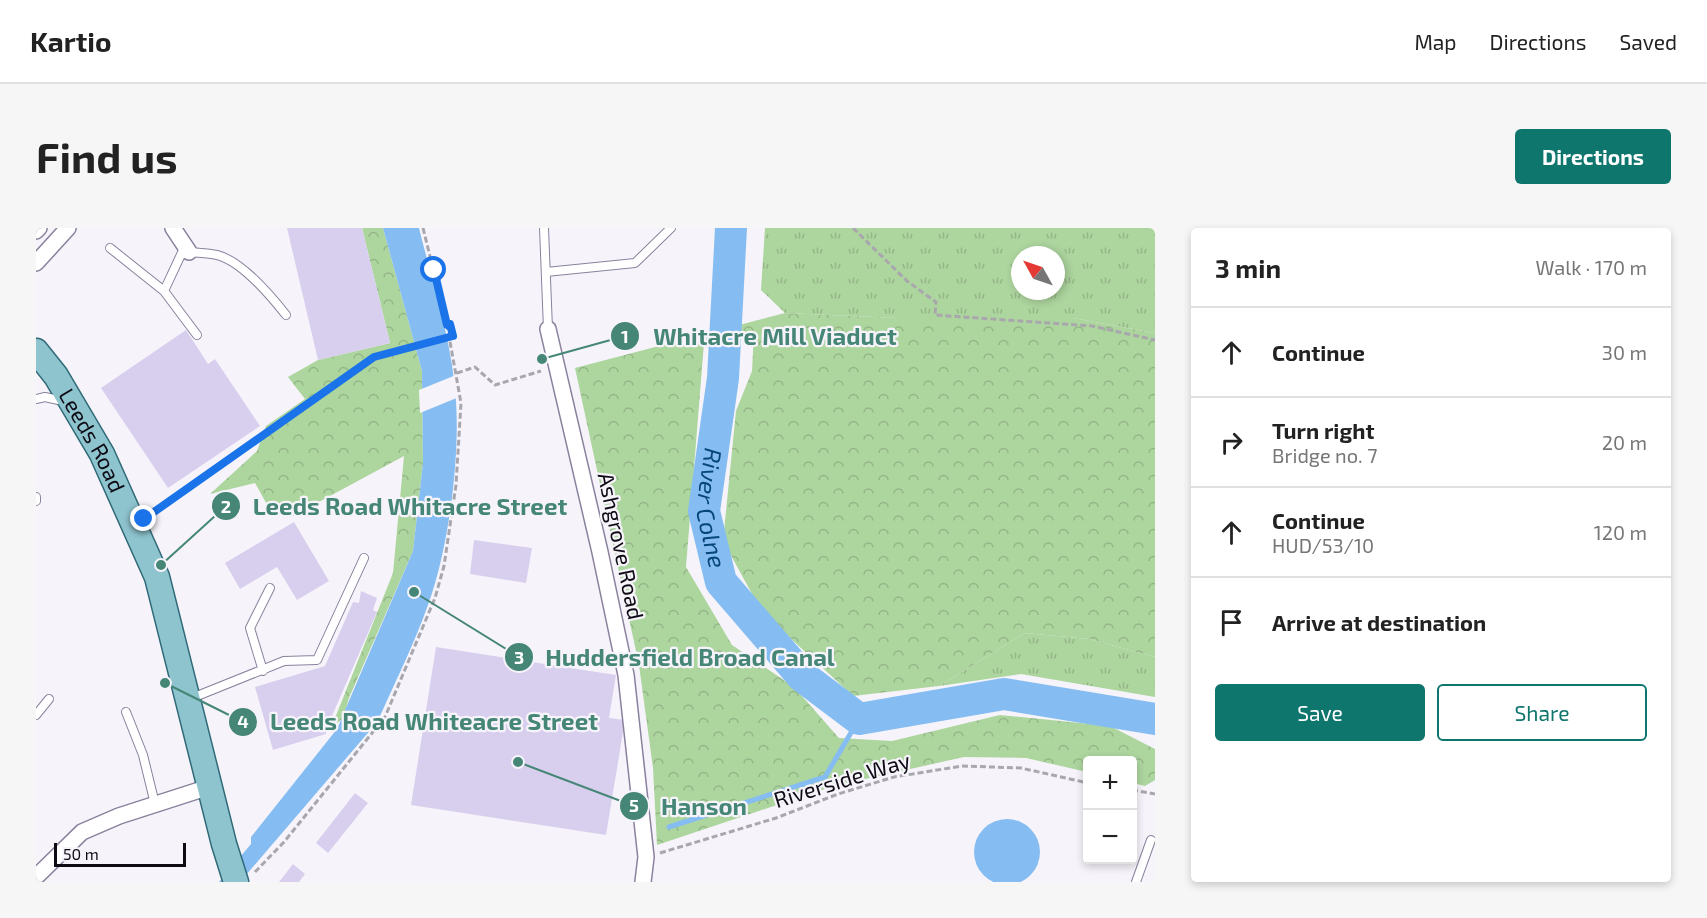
<!DOCTYPE html>
<html lang="en">
<head>
<meta charset="utf-8">
<style>
	:root { --surface:#fff; --page:#f6f6f6; --text:#222; --muted:#767676; --line:#e0e0e0; --accent:#0f766e }
	body { margin:0; font-family:"Exo 2",sans-serif; background:var(--page); color:var(--text) }
	.controls { position:absolute; right:18px; bottom:18px; display:grid; overflow:hidden; border-radius:6px; box-shadow:0 3px 9px #0003 }
	.controls button { width:54px; height:54px; display:grid; place-items:center; padding:0; border:0; border-bottom:2px solid var(--line); background:var(--surface); color:var(--text); font:30px sans-serif }
	.compass { position:absolute; left:975px; top:18px; width:54px; height:54px; border-radius:50%; background:var(--surface); box-shadow:0 3px 9px #0003; rotate:310deg }
	.scale { position:absolute; left:18px; bottom:15px; width:132px; box-sizing:border-box; padding-left:6px; border:3px solid #0e0b15; border-top:0; font-size:16px; line-height:21px; white-space:nowrap; color:#0e0b15; -webkit-text-stroke:4px #f6f4fa; paint-order:stroke }
	.stop { position:absolute; width:18px; height:18px; margin:-14px; border:4px solid #1a73e8; border-radius:50%; background:#fff }
	.stop.end { background:#1a73e8; border-color:#fff; box-shadow:0 2px 6px #0008 }
	.list { margin:0; padding:0; list-style:none }
	h2 { display:flex; justify-content:space-between; align-items:center; height:78px; margin:0; padding:0 24px; font-size:26px }
	h2 small { font-size:20px; font-weight:400; color:var(--muted) }
	.list li { display:grid; grid-template-columns:39px 1fr auto; gap:18px; align-items:center; box-sizing:border-box; height:90px; padding:0 24px; border-top:2px solid var(--line) }
	.list b { display:block; font-size:22px; white-space:nowrap }
	.list p { margin:0; font-size:20px; white-space:nowrap; color:var(--muted) }
	.list em { font-size:20px; font-style:normal; color:var(--muted) }
	.actions { display:flex; gap:12px; padding:18px 24px }
	.actions a { flex:1; padding:14px 0; border:2px solid var(--accent); border-radius:6px; text-align:center; font-size:21px; color:var(--accent) }
	.actions .main { background:var(--accent); color:#fff }
	.icon { flex:none; width:33px; height:33px; fill:none; stroke:currentColor; stroke-width:2; stroke-linecap:round; stroke-linejoin:round }
	.map { position:relative; flex:none; width:1119px; height:654px; overflow:hidden; border-radius:6px }
	header { display:flex; align-items:center; gap:36px; box-sizing:border-box; height:84px; padding:0 30px; background:var(--surface); border-bottom:2px solid var(--line) }
	header strong { font-size:28px }
	nav { display:flex; gap:33px; margin-inline-start:auto; font-size:21px }
	.intro { display:flex; align-items:center; justify-content:space-between; box-sizing:border-box; height:144px; padding:0 36px }
	h1 { margin:0; font-size:42px }
	.button { padding:15px 27px; border-radius:6px; background:var(--accent); color:#fff; font-size:21px; font-weight:700 }
	main { display:flex; gap:36px; padding:0 36px }
	aside { flex:1; background:var(--surface); border-radius:6px; box-shadow:0 3px 9px #0003 }
	.map>svg:first-child { display:block }
	.grass { fill:url(#grass-tufts); fill-rule:evenodd }
	.forest { fill:url(#forest-crowns) }
	.water { fill:#85bdf2 }
	.pier { fill:#f6f4fa }
	.lines { fill:none; stroke-linecap:round; stroke-linejoin:round }
	.stream { stroke:#85bdf2; stroke-width:5 }
	.river { stroke:#85bdf2; stroke-width:32 }
	.building { fill:#d8cfee }
	.lane-casing { stroke:#8a819d; stroke-width:10 }
	.street-casing { stroke:#8a819d; stroke-width:18 }
	.primary-casing { stroke:#306a78; stroke-width:27 }
	.path { stroke:#a9a7ae; stroke-width:3; stroke-dasharray:6 3; stroke-linecap:butt }
	.lane { stroke:#fff; stroke-width:8 }
	.street { stroke:#fff; stroke-width:15 }
	.primary { stroke:#8ec4ce; stroke-width:24 }
	.path-bridge { stroke:#a9a7ae; stroke-width:3; stroke-dasharray:6 3; stroke-linecap:butt }
	.route { stroke:#1a73e8; stroke-width:8 }
	.labels { text-anchor:middle; stroke-width:4.5; stroke-linejoin:round; paint-order:stroke }
	.street-label { font-size:22px; fill:#0e0b15; stroke:#f6f4fa }
	.water-label { font-size:24px; font-style:italic; fill:#064777; stroke:#f6f4fa }
	.leader { fill:none; stroke:#458677; stroke-width:2 }
	.callout-dot { fill:#458677; stroke:#f6f4fa; stroke-width:2 }
	.mark-label { font-size:18px; text-anchor:middle; font-weight:bold; fill:#fff }
	.callout-label { font-size:24px; text-anchor:middle; font-weight:bold; fill:#458677; stroke:#f6f4fa; stroke-width:4.5; stroke-linejoin:round; paint-order:stroke }
</style>
</head>
<body>
<header>
<strong>Kartio</strong>
<nav><a>Map</a><a>Directions</a><a>Saved</a></nav>
</header>
<div class="intro"><h1>Find us</h1><a class="button">Directions</a></div>
<main>
<div class="map">
<svg width="1119" height="654" viewBox="0 0 1119 654">
	<defs>
		<pattern id="grass-tufts" width="24" height="20" patternUnits="userSpaceOnUse" patternTransform="scale(1.5)"><rect width="24" height="20" fill="#add59e"/><path d="M3 7l-1-3M5 7V3M7 7l1-3M15 17l-1-3M17 17v-4M19 17l1-3" fill="none" stroke="#94b687"/></pattern>
		<pattern id="forest-crowns" width="20" height="18" patternUnits="userSpaceOnUse" patternTransform="scale(1.5)"><rect width="20" height="18" fill="#add59e"/><path d="M2 6a3 3 0 1 1 6 0M12 15a3 3 0 1 1 6 0" fill="none" stroke="#94b687"/></pattern>
	</defs>
	<rect width="100%" height="100%" fill="#f6f4fa"/>
	<path class="grass" d="M 729,0 L 1119,0 L 1119,105 L 1037,90 L 861,90 L 749,85 L 725,62 ZM 984,27 L 1020,27 L 1020,63 L 984,63 Z
		M 989,405 L 1053,411 L 1119,429 L 1119,469 L 985,446 L 903,458 Z"/>
	<path class="forest" d="M 326,0 L 347,0 L 386,143 L 387,235 L 377,323 L 313,470 L 307,490 L 295,500 L 357,345 L 368,228 L 257,288 L 233,280 L 219,255 L 174,266 L 221,223 L 230,198 L 269,171 L 252,149 L 282,132 L 354,115 Z
		M 749,85 L 861,90 L 1037,90 L 1119,105 L 1119,429 L 1053,411 L 989,405 L 903,458 L 817,468 L 726,384 L 687,313 L 700,183 L 716,143 L 718,105 L 668,115 L 650,339 L 696,417 L 758,459 L 803,510 L 856,513 L 964,487 L 1074,498 L 1119,521 L 1119,552 L 1109,558 L 1097,555 L 1096,532 L 1052,532 L 1051,544 L 990,530 L 928,529 L 798,558 L 621,617 L 617,540 L 603,437 L 539,140 Z"/>
	<path class="water" d="M 347,0 L 383,0 C 397,57 417,116 420,174 C 424,232 412,323 392,377 C 379,414 361,450 345,486 L 337,499 L 204,654 L 183,654 L 215,616 L 215,609 L 301,501 L 377,323 L 387,235 L 386,143 Z
		M938 624a33 33 0 1 1 66 0a33 33 0 1 1-66 0Z"/>
	<path class="pier" d="M 420,147 L 423,169 L 384,185 L 383,162 Z"/>
	<g class="lines">
		<path class="stream" d="M 633,599 L 789,549 L 823,491"/>
		<path class="river" id="s1" d="M 695,0 L 687,150 L 668,283 L 685,354 L 766,448 L 823,491 L 968,466 L 1119,491"/>
	</g>
	<path class="building" d="M 251,0 L 326,0 L 354,115 L 282,132 Z
		M 150,102 L 172,136 L 179,131 L 224,198 L 132,260 L 65,160 Z
		M 258,294 L 293,353 L 261,372 L 241,339 L 204,361 L 189,335 Z
		M 438,312 L 496,320 L 490,355 L 434,346 Z
		M 325,363 L 341,370 L 337,382 L 341,384 L 296,488 L 288,490 L 290,506 L 237,522 L 219,459 L 289,438 L 317,374 L 323,375 Z
		M 400,419 L 580,447 L 573,490 L 589,492 L 570,607 L 375,577 Z
		M 319,565 L 332,575 L 292,625 L 280,615 Z
		M 257,636 L 269,646 L 263,654 L 243,654 Z"/>
	<g class="lines">
		<g class="lane-casing">
			<path id="lane" d="M 508,0 L 512,101
				M 149,18 L 128,63 L 161,107
				M 74,20 L 128,63
				M 153,24 C 162,25 172,25 181,27 C 206,33 235,68 250,87
				M 510,44 L 599,35 L 635,0
				M 0,171 L 9,169 L 27,173
				M 0,269 L 0,273
				M 227,443 L 214,400 L 234,360
				M 156,470 L 248,433 L 281,432 L 328,330
				M 90,484 L 107,527 L 119,576
				M 0,487 L 13,471
				M 1100,654 L 1115,612"/>
		</g>
		<g class="street-casing">
			<path id="street" d="M 137,0 L 153,24
				M 0,3 L 3,0
				M 0,35 L 32,0
				M 512,101 L 564,324 L 590,447 L 610,629 L 607,654
				M 0,649 L 46,604 L 83,588 L 173,559"/>
		</g>
		<g class="primary-casing">
			<g id="primary">
				<path id="s2" d="M 0,123 L 20,148 L 66,226 L 121,349 L 188,616 L 200,654"/>
			</g>
		</g>
		<path class="path" d="M 817,0 L 871,53 L 900,74 L 899,87 L 1056,98 L 1119,112
			M 411,97 L 414,96 L 417,108
			M 421,145 L 439,139 L 459,157 L 505,143
			M 113,287 L 338,129 L 375,118
			M 1096,562 L 1119,566
			M 624,625 L 740,590 L 802,566 L 858,549 L 926,538 L 985,540 L 1052,555
			M 219,644 L 248,614 L 349,489 L 399,370 L 408,338 L 420,257 L 425,175 L 411,97 L 387,0"/>
		<use href="#lane" class="lane"/>
		<use href="#street" class="street"/>
		<use href="#primary" class="primary"/>
		<path class="path-bridge" d="M 375,118 L 417,108"/>
	</g>
	<g class="lines">
		<path class="route" d="M 108,291 L 338,129 L 417,108 L 414,96 L 411,97 L 398,42"/>
	</g>
	<g class="labels">
		<g class="street-label">
			<text dy="8" stroke="none"><textPath href="#s2" startOffset="106">Leeds Road</textPath></text>
			<text transform="translate(585 318) rotate(78)" y="8">Ashgrove Road</text>
			<text transform="translate(806 552) rotate(-17)" y="8">Riverside Way</text>
		</g>
		<g class="water-label">
			<text dy="8" stroke="none"><textPath href="#s1" startOffset="282">River Colne</textPath></text>
		</g>
	</g>
	<path class="leader" d="M506 131L589 108M125 337L190 278M378 364L483 429M129 455L207 494M482 534L598 578"/>
	<g class="callout-dot">
		<circle cx="506" cy="131" r="6"/>
		<circle cx="125" cy="337" r="6"/>
		<circle cx="378" cy="364" r="6"/>
		<circle cx="129" cy="455" r="6"/>
		<circle cx="482" cy="534" r="6"/>
		<circle cx="589" cy="108" r="15"/>
		<circle cx="190" cy="278" r="15"/>
		<circle cx="483" cy="429" r="15"/>
		<circle cx="207" cy="494" r="15"/>
		<circle cx="598" cy="578" r="15"/>
	</g>
	<g class="mark-label">
		<text x="589" y="115">1</text>
		<text x="190" y="285">2</text>
		<text x="483" y="436">3</text>
		<text x="207" y="500">4</text>
		<text x="598" y="584">5</text>
	</g>
	<g class="callout-label">
		<text x="739" y="117">Whitacre Mill Viaduct</text>
		<text x="374" y="287">Leeds Road Whitacre Street</text>
		<text x="654" y="438">Huddersfield Broad Canal</text>
		<text x="398" y="502">Leeds Road Whiteacre Street</text>
		<text x="668" y="587">Hanson</text>
	</g>
</svg>
<div class="controls">
<button>+</button>
<button>−</button>
</div>
<svg class="compass" viewBox="-18 -18 36 36"><path d="M0-13l5 13h-10z" fill="#e53935"/><path d="M0 13l5-13h-10z" fill="#767676"/></svg>
<div class="scale">50 m</div>
<div class="stop" style="left:398px;top:42px"></div>
<div class="stop end" style="left:108px;top:291px"></div>
</div>
<aside>
<h2>3 min<small>Walk · 170 m</small></h2>
<ul class="list">
<li><svg class="icon" aria-label="ahead" viewBox="0 0 24 24"><path d="M12 20V5M6 11l6-6 6 6"/></svg><div><b>Continue</b></div><em>30 m</em></li>
<li><svg class="icon" aria-label="right" viewBox="0 0 24 24"><path d="M7 20v-9h11M14 6l5 5-5 5"/></svg><div><b>Turn right</b><p>Bridge no. 7</p></div><em>20 m</em></li>
<li><svg class="icon" aria-label="ahead" viewBox="0 0 24 24"><path d="M12 20V5M6 11l6-6 6 6"/></svg><div><b>Continue</b><p>HUD/53/10</p></div><em>120 m</em></li>
<li><svg class="icon" aria-label="arrive" viewBox="0 0 24 24"><path d="M6 21V4h12l-3 4 3 4H6"/></svg><div><b>Arrive at destination</b></div></li>
</ul>
<div class="actions"><a class="main">Save</a><a>Share</a></div>
</aside>
</main>
</body>
</html>
